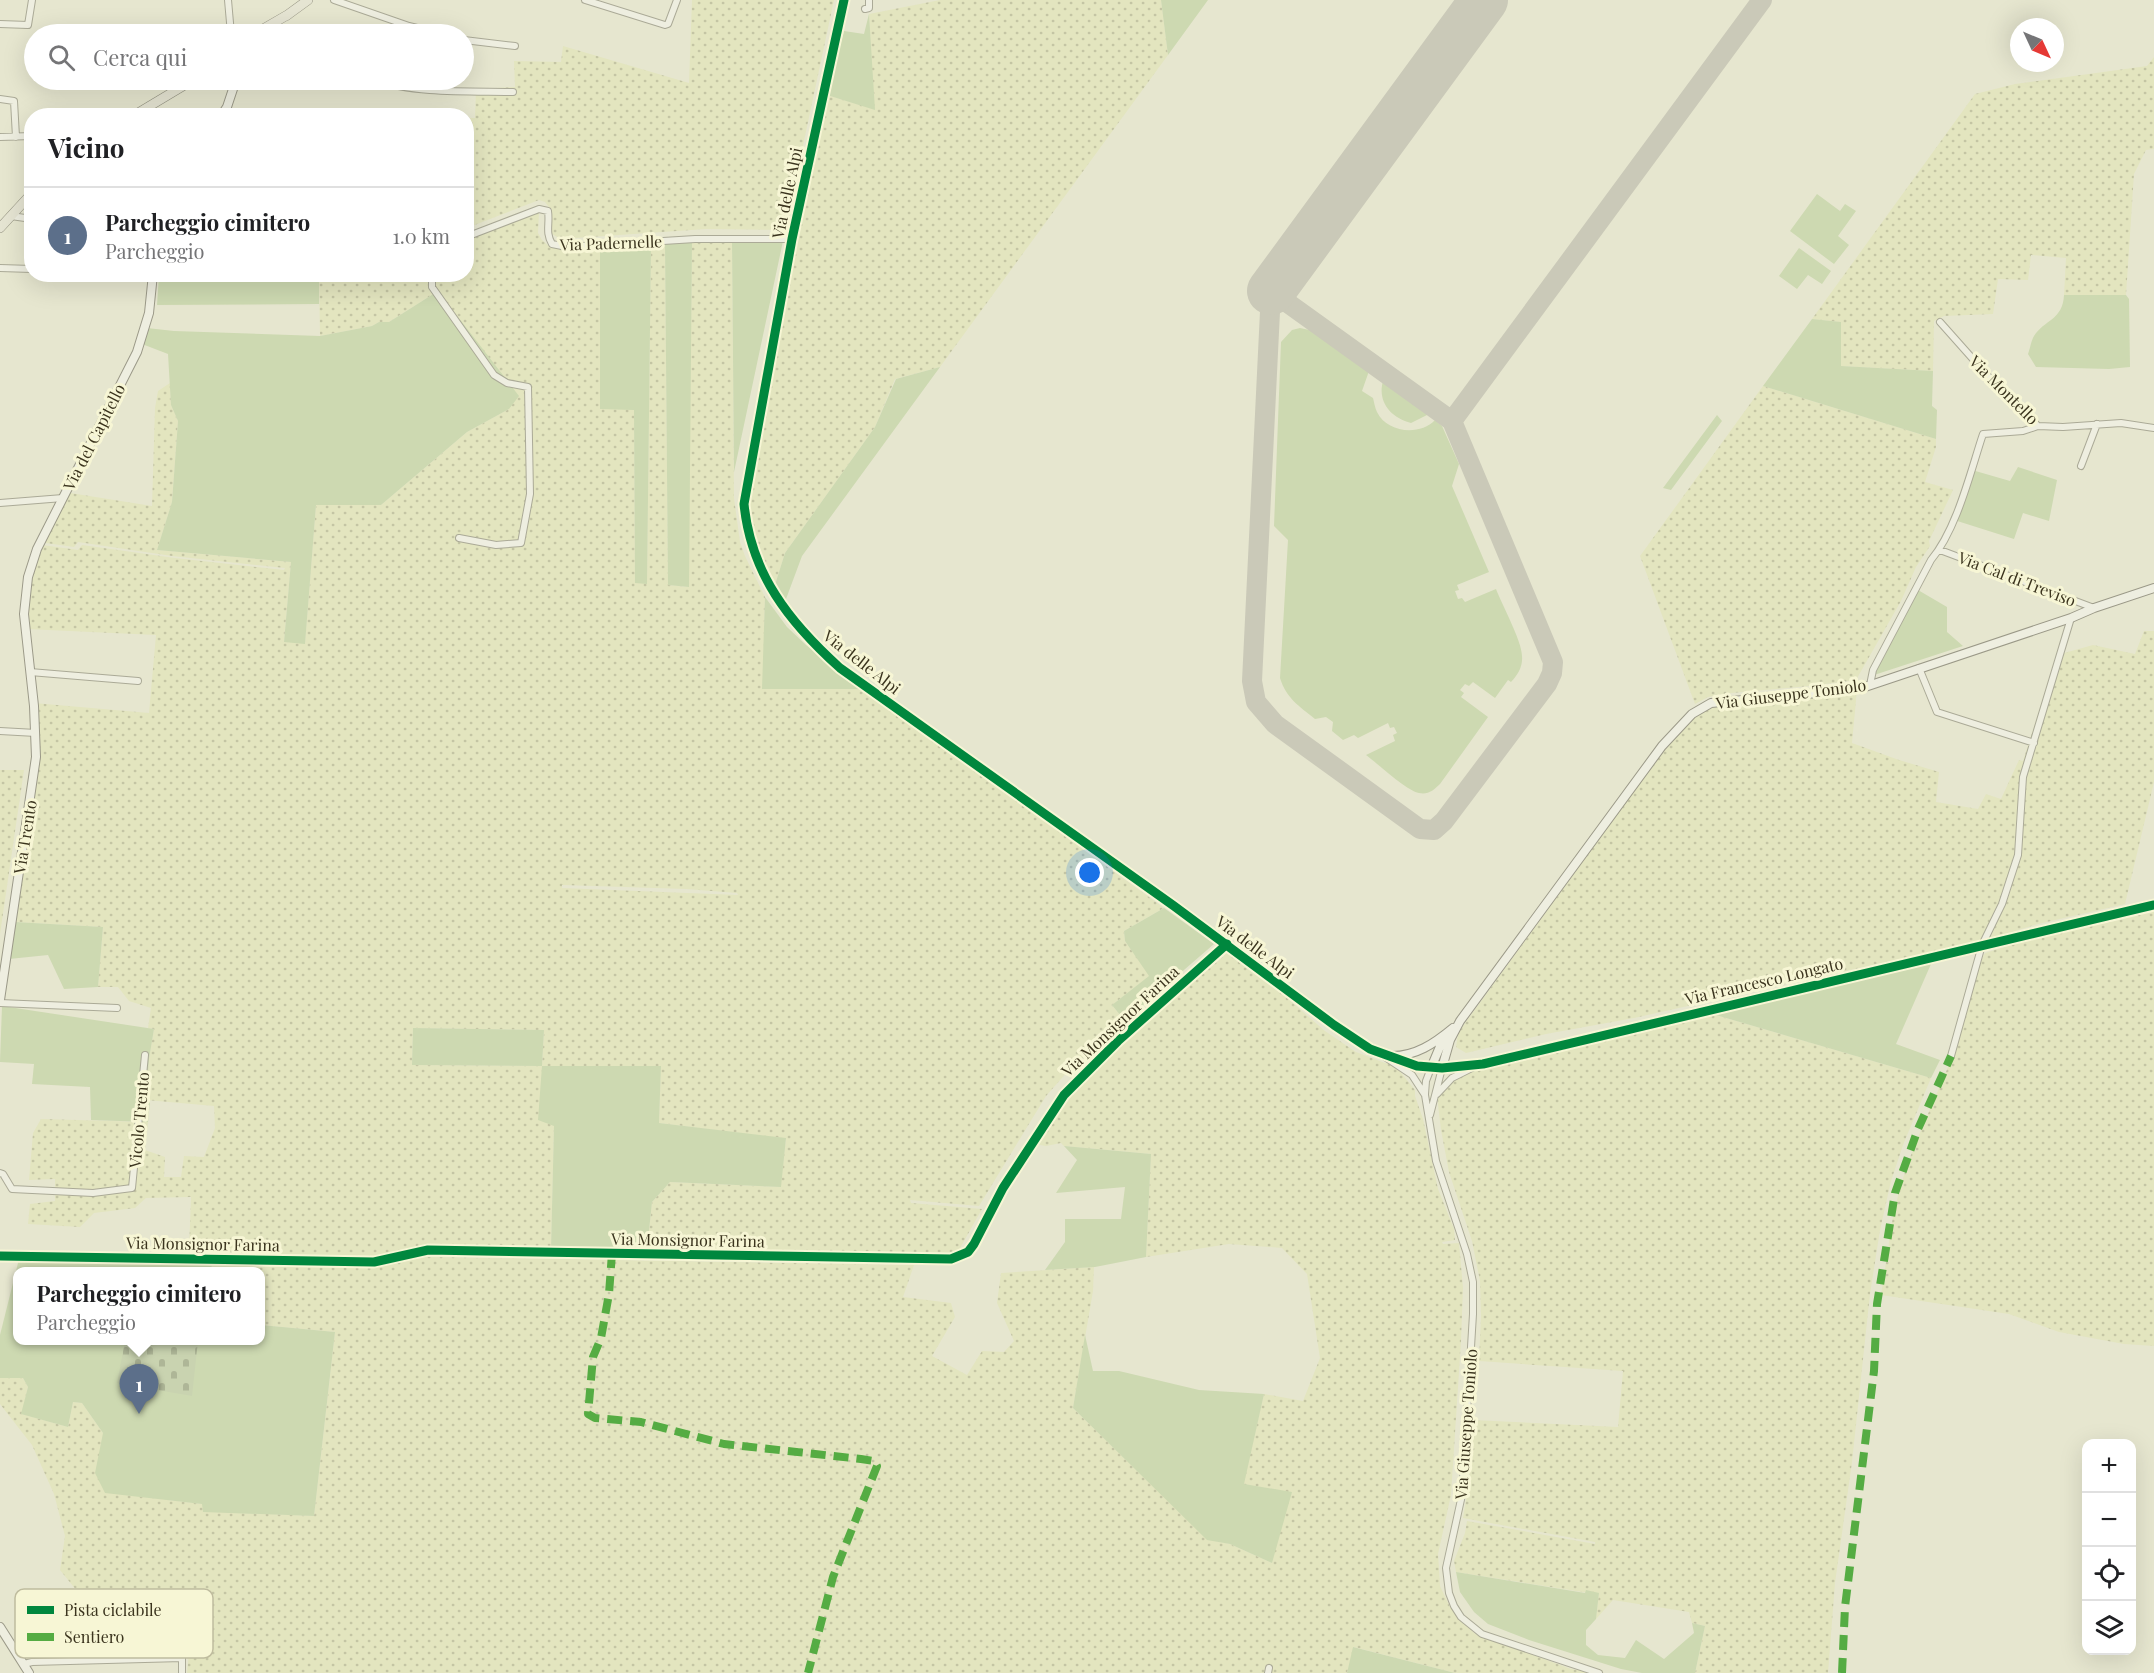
<!DOCTYPE html>
<html lang="it">
<head>
<meta charset="utf-8">
<style>
	:root { --surface:#fff; --page:#f6f6f6; --text:#202124; --muted:#757577; --line:#e0e0e0; --accent:#77725c }
	body { margin:0; font-family:"Playfair Display",serif; background:var(--page); color:var(--text) }
	.controls { position:absolute; right:18px; bottom:18px; display:grid; overflow:hidden; border-radius:12px; box-shadow:0 6px 24px #0002 }
	.controls button { width:54px; height:54px; display:grid; place-items:center; padding:0; border:0; border-bottom:2px solid var(--line); background:var(--surface); color:var(--text); font:30px sans-serif }
	.compass { position:absolute; left:2010px; top:18px; width:54px; height:54px; border-radius:50%; background:var(--surface); box-shadow:0 6px 24px #0002; rotate:134deg }
	.you { position:absolute; left:1090px; top:873px; width:21px; height:21px; margin:-15px; border:4px solid #fff; border-radius:50%; background:#1a73e8; box-shadow:0 0 0 9px #1a73e833 }
	.badge { display:grid; place-items:center; width:39px; height:39px; border-radius:50%; background:var(--accent); color:#fff; font-size:20px; font-weight:700 }
	.pin { position:absolute; translate:-50% -50px; filter:drop-shadow(0 2px 3px #0008) }
	.pin::after { content:''; position:absolute; top:32px; width:21px; height:18px; background:inherit; clip-path:polygon(0 0,100% 0,50% 100%) }
	.popup { position:absolute; left:13px; top:1267px; width:252px; height:78px; box-sizing:border-box; display:grid; place-content:center; border-radius:12px; background:var(--surface); filter:drop-shadow(0 2px 4px #0005); font-size:20px; white-space:nowrap; color:var(--muted) }
	.popup b { font-size:22px; color:var(--text) }
	.popup::after { content:''; position:absolute; left:50%; top:100%; margin-left:-12px; border:12px solid transparent; border-top-color:var(--surface) }
	.list { margin:0; padding:0; list-style:none }
	h2 { display:flex; justify-content:space-between; align-items:center; height:78px; margin:0; padding:0 24px; font-size:26px }
	h2 small { font-size:20px; font-weight:400; color:var(--muted) }
	.list li { display:grid; grid-template-columns:39px 1fr auto; gap:18px; align-items:center; box-sizing:border-box; height:96px; padding:0 24px; border-top:2px solid var(--line) }
	.list b { display:block; font-size:22px; white-space:nowrap }
	.list p { margin:0; font-size:20px; white-space:nowrap; color:var(--muted) }
	.list em { font-size:20px; font-style:normal; color:var(--muted) }
	.icon { flex:none; width:33px; height:33px; fill:none; stroke:currentColor; stroke-width:2; stroke-linecap:round; stroke-linejoin:round }
	.map { position:relative; flex:none; width:2154px; height:1673px; overflow:hidden }
	.search { position:absolute; background:var(--surface); box-shadow:0 6px 24px #0002; left:24px; top:24px; width:450px; height:66px; display:flex; align-items:center; gap:15px; box-sizing:border-box; padding:0 21px; border-radius:33px; color:var(--muted); font-size:22px }
	.panel { position:absolute; background:var(--surface); box-shadow:0 6px 24px #0002; left:24px; top:108px; width:450px; height:174px; border-radius:24px }
	.map>svg:first-child { display:block }
	.farmland { fill:url(#farmland-dots); fill-rule:evenodd }
	.green { fill:#cdd9b1 }
	.cemetery { fill:url(#cemetery-stones) }
	.lines { fill:none; stroke-linecap:round; stroke-linejoin:round }
	.taxiway { stroke:#cac9b8; stroke-width:20 }
	.runway { stroke:#cac9b8; stroke-width:48 }
	.street-casing { stroke:#abaa97; stroke-width:8 }
	.secondary-casing { stroke:#9b9988; stroke-width:10 }
	.primary-casing { stroke:#918f7e; stroke-width:10 }
	.street { stroke:#eeeee0; stroke-width:6 }
	.secondary { stroke:#eeeee0; stroke-width:8 }
	.primary { stroke:#e5e4d2; stroke-width:9 }
	.quiet { stroke:#55ac43; stroke-width:8; stroke-dasharray:15 8; stroke-linecap:butt }
	.cycleway-casing { stroke:#f7f6d5; stroke-width:13 }
	.cycleway { stroke:#00873e; stroke-width:9 }
	.labels { text-anchor:middle; stroke-width:6; stroke-linejoin:round; paint-order:stroke }
	.street-label { font-size:16px; fill:#3b341e; stroke:#f7f6d5 }
	.key { fill:#f7f6d5; stroke:#bfbc9e; stroke-width:1.5 }
	.key-label { font-size:16px; fill:#3b341e }
</style>
</head>
<body>
<div class="map">
<svg width="2154" height="1673" viewBox="0 0 2154 1673">
	<defs>
		<pattern id="farmland-dots" width="8" height="8" patternUnits="userSpaceOnUse" patternTransform="scale(1.5)"><rect width="8" height="8" fill="#e3e5bf"/><path d="M2 2h.1M6 6h.1" fill="none" stroke="#c4c5a4" stroke-width="1.8" stroke-linecap="round"/></pattern>
		<pattern id="cemetery-stones" width="16" height="16" patternUnits="userSpaceOnUse" patternTransform="scale(1.5)"><rect width="16" height="16" fill="#c9d3b0"/><path d="M2 7V4a2 2 0 0 1 4 0v3zM10 15v-3a2 2 0 0 1 4 0v3z" fill="#aeb697"/></pattern>
	</defs>
	<rect width="100%" height="100%" fill="#e6e6cf"/>
	<path class="farmland" d="M 692,0 L 834,0 L 785,230 L 706,229 L 561,239 L 550,233 L 549,207 L 545,202 L 539,200 L 467,228 L 467,118 L 475,118 L 476,89 L 515,87 L 514,61 L 561,62 L 563,46 L 689,83 Z
		M 940,0 L 1161,0 L 1168,55 L 940,367 L 895,379 L 875,427 L 785,553 L 774,588 L 753,539 L 746,497 L 750,455 L 827,95 L 874,109 L 869,14 Z
		M 2154,57 L 2154,149 L 2146,150 L 2134,174 L 2126,295 L 2064,295 L 2066,258 L 2031,255 L 2028,280 L 1998,279 L 1993,314 L 1944,316 L 1934,321 L 1933,371 L 1840,366 L 1840,322 L 1812,319 L 1975,94 L 2015,84 L 2147,66 Z
		M 539,211 L 538,233 L 542,240 L 549,246 L 561,249 L 600,247 L 600,408 L 634,409 L 635,583 L 647,583 L 651,244 L 665,243 L 668,585 L 688,587 L 692,241 L 732,240 L 734,498 L 740,542 L 745,556 L 765,597 L 764,636 L 864,689 L 1164,908 L 1124,931 L 1125,941 L 1150,976 L 1112,1005 L 1125,1021 L 1069,1070 L 1046,1096 L 979,1206 L 910,1200 L 911,1203 L 982,1209 L 959,1250 L 954,1254 L 711,1252 L 647,1250 L 652,1202 L 670,1182 L 780,1187 L 786,1139 L 659,1123 L 661,1067 L 554,1126 L 551,1249 L 426,1247 L 372,1257 L 189,1251 L 191,1197 L 146,1198 L 135,1208 L 94,1213 L 80,1227 L 28,1224 L 30,1204 L 55,1201 L 55,1179 L 29,1180 L 33,1133 L 41,1119 L 148,1122 L 145,1150 L 165,1157 L 164,1177 L 181,1177 L 184,1156 L 204,1157 L 215,1128 L 214,1106 L 146,1100 L 149,1059 L 154,1029 L 148,1028 L 151,1008 L 129,1001 L 118,987 L 98,987 L 103,927 L 15,922 L 36,780 L 39,736 L 34,703 L 149,713 L 156,635 L 26,629 L 30,572 L 42,545 L 78,550 L 82,545 L 175,558 L 284,570 L 285,568 L 172,556 L 78,542 L 74,547 L 39,542 L 64,492 L 152,506 L 155,408 L 158,391 L 170,383 L 171,405 L 178,421 L 172,502 L 157,550 L 291,562 L 284,641 L 305,643 L 316,505 L 381,505 L 467,432 L 509,409 L 438,291 L 389,322 L 379,322 L 372,326 L 320,336 L 319,275 L 466,274 L 467,239 ZM 562,885 L 686,889 L 737,893 L 738,895 L 562,888 ZM 413,1028 L 544,1030 L 542,1066 L 412,1065 Z
		M 1763,386 L 1936,439 L 1936,447 L 1925,482 L 1953,490 L 1929,541 L 1930,546 L 1916,567 L 1901,601 L 1856,680 L 1810,686 L 1731,693 L 1708,697 L 1695,704 L 1640,556 Z
		M 2144,631 L 2154,631 L 2154,782 L 2125,904 L 2038,924 L 1981,941 L 1634,1018 L 1546,1034 L 1466,1053 L 1456,1047 L 1458,1034 L 1463,1026 L 1643,779 L 1668,746 L 1692,719 L 1703,712 L 1711,707 L 1733,703 L 1857,690 L 1852,743 L 1899,760 L 1939,772 L 1936,802 L 1978,809 L 1986,794 L 2001,799 L 2019,760 L 2023,761 L 2057,655 L 2093,645 L 2135,654 Z
		M 0,770 L 24,770 L 0,934 Z
		M 2154,910 L 2154,1346 L 2124,1344 L 2059,1332 L 2009,1314 L 1881,1295 L 1893,1216 L 1901,1184 L 1913,1149 L 1951,1060 L 1961,1016 L 1976,970 L 1985,953 L 2041,936 Z
		M 1223,950 L 1287,998 L 1325,1031 L 1356,1052 L 1385,1063 L 1393,1063 L 1415,1090 L 1415,1096 L 1423,1119 L 1438,1189 L 1454,1229 L 1455,1240 L 1442,1242 L 1443,1244 L 1459,1243 L 1463,1288 L 1461,1341 L 1451,1495 L 1438,1554 L 1440,1586 L 1450,1607 L 1474,1633 L 1571,1669 L 1597,1673 L 1455,1673 L 1354,1647 L 1347,1673 L 187,1673 L 189,1652 L 152,1631 L 133,1628 L 112,1607 L 77,1591 L 60,1570 L 65,1536 L 54,1494 L 32,1445 L 0,1404 L 0,1378 L 23,1378 L 28,1387 L 22,1414 L 68,1427 L 73,1402 L 82,1403 L 103,1433 L 168,1500 L 203,1504 L 203,1511 L 314,1516 L 335,1332 L 261,1325 L 260,1272 L 211,1271 L 212,1263 L 373,1268 L 426,1257 L 914,1265 L 903,1297 L 951,1303 L 955,1317 L 932,1356 L 967,1375 L 982,1351 L 1004,1352 L 1014,1341 L 997,1303 L 1001,1273 L 1094,1267 L 1093,1291 L 1073,1408 L 1207,1539 L 1230,1544 L 1272,1563 L 1243,1484 L 1264,1394 L 1303,1401 L 1320,1358 L 1307,1274 L 1282,1248 L 1229,1244 L 1146,1257 L 1151,1154 L 1064,1146 L 1061,1143 L 1046,1146 L 1034,1144 L 1058,1105 L 1136,1031 L 1224,956 L 1221,952 Z
		M 1709,1013 L 1931,1078 L 1903,1145 L 1891,1181 L 1880,1230 L 1870,1294 L 1852,1462 L 1835,1583 L 1828,1673 L 1695,1673 L 1705,1626 L 1692,1623 L 1689,1612 L 1613,1600 L 1596,1619 L 1599,1593 L 1589,1593 L 1456,1572 L 1454,1561 L 1465,1533 L 1467,1521 L 1595,1544 L 1595,1542 L 1463,1518 L 1469,1481 L 1472,1420 L 1618,1427 L 1623,1371 L 1479,1361 L 1481,1316 L 1480,1281 L 1472,1241 L 1449,1172 L 1441,1130 L 1437,1096 L 1458,1074 L 1490,1061 Z"/>
	<path class="green" d="M 1161,0 L 1208,0 L 1168,55 Z
		M 869,14 L 875,110 L 827,95 L 844,31 L 864,34 Z
		M 1817,194 L 1840,211 L 1845,204 L 1856,211 L 1838,236 L 1849,245 L 1834,264 L 1790,231 Z
		M 732,240 L 783,241 L 734,472 Z
		M 692,241 L 689,587 L 668,585 L 665,243 Z
		M 651,244 L 647,584 L 635,583 L 634,410 L 600,409 L 600,247 Z
		M 1799,248 L 1831,271 L 1822,284 L 1808,275 L 1797,289 L 1779,276 Z
		M 159,275 L 319,275 L 319,304 L 157,305 Z
		M 438,291 L 519,396 L 509,409 L 467,432 L 381,505 L 316,505 L 305,644 L 284,642 L 291,562 L 157,550 L 172,502 L 178,421 L 171,405 L 168,354 L 142,344 L 147,328 L 174,331 L 320,336 L 372,326 L 379,322 L 389,322 Z
		M 2064,295 L 2126,295 L 2129,299 L 2130,367 L 2109,369 L 2036,367 L 2028,354 C 2030,349 2031,341 2034,336 C 2044,320 2063,320 2064,295 Z
		M 1812,319 L 1841,322 L 1841,366 L 1933,371 L 1932,406 L 1937,410 L 1936,439 L 1763,386 Z
		M 1300,328 L 1314,331 L 1369,371 L 1362,391 L 1373,398 C 1374,402 1375,408 1377,412 C 1387,433 1420,436 1435,420 L 1442,426 L 1459,464 L 1452,486 L 1489,572 L 1457,585 L 1459,590 L 1455,591 L 1458,599 L 1462,598 L 1465,602 L 1496,589 C 1502,605 1522,641 1522,656 C 1523,666 1518,675 1511,682 L 1508,680 L 1495,698 L 1473,682 L 1469,686 L 1465,684 L 1460,690 L 1464,693 L 1461,697 L 1488,717 L 1440,784 C 1434,790 1428,795 1419,793 C 1407,791 1378,764 1366,755 L 1395,741 L 1393,735 L 1397,733 L 1394,727 L 1390,728 L 1388,723 L 1358,738 L 1354,735 L 1343,740 L 1332,731 L 1333,722 L 1326,717 L 1315,719 C 1299,706 1286,698 1280,678 L 1288,540 L 1274,526 L 1281,342 L 1292,330 Z
		M 940,367 L 802,556 L 786,599 L 783,601 L 774,588 L 785,553 L 875,427 L 896,379 Z
		M 1383,381 L 1429,414 L 1411,423 C 1391,418 1377,402 1383,381 Z
		M 1717,415 L 1722,421 L 1671,490 L 1663,488 Z
		M 2018,467 L 2057,480 L 2049,521 L 2023,513 L 2014,539 L 1951,519 L 1972,470 L 2010,481 Z
		M 1918,590 L 1947,607 L 1947,632 L 1963,646 L 1871,676 Z
		M 765,597 L 787,627 L 806,645 L 864,689 L 762,689 Z
		M 1164,908 L 1214,944 L 1125,1021 L 1112,1005 L 1149,976 L 1125,941 L 1124,931 Z
		M 15,922 L 103,927 L 98,987 L 64,989 L 48,955 L 9,959 Z
		M 1931,964 L 1896,1044 L 1940,1060 L 1931,1078 L 1709,1013 Z
		M 2,1006 L 154,1029 L 149,1059 L 146,1099 L 150,1101 L 148,1122 L 91,1120 L 90,1087 L 32,1084 L 34,1064 L 0,1062 Z
		M 413,1028 L 544,1030 L 542,1066 L 661,1066 L 659,1123 L 786,1138 L 781,1187 L 670,1182 L 652,1202 L 647,1250 L 551,1249 L 554,1126 L 538,1120 L 542,1066 L 412,1065 Z
		M 1064,1146 L 1151,1154 L 1146,1257 L 1095,1267 L 1045,1270 L 1065,1242 L 1065,1219 L 1121,1219 L 1125,1187 L 1056,1193 L 1077,1160 Z
		M 19,1259 L 212,1263 L 211,1272 L 18,1272 L 18,1340 L 260,1340 L 261,1325 L 335,1332 L 314,1516 L 203,1512 L 202,1504 L 105,1493 L 95,1473 L 103,1433 L 82,1403 L 73,1402 L 68,1427 L 21,1414 L 28,1387 L 23,1378 L 0,1378 L 0,1335 Z
		M 1085,1335 L 1093,1371 L 1119,1371 L 1199,1390 L 1264,1394 L 1244,1484 L 1292,1492 L 1272,1563 L 1230,1544 L 1207,1540 L 1073,1408 Z
		M 1456,1572 L 1585,1593 L 1586,1590 L 1599,1593 L 1596,1619 L 1586,1630 L 1586,1645 L 1598,1655 L 1625,1658 L 1636,1640 L 1664,1659 L 1694,1633 L 1692,1623 L 1705,1626 L 1695,1673 L 1642,1673 L 1621,1669 L 1529,1640 L 1488,1624 L 1474,1612 L 1460,1592 Z
		M 1353,1647 L 1455,1673 L 1347,1673 Z"/>
	<path class="cemetery" d="M 125,1341 L 198,1341 L 192,1396 L 117,1383 Z"/>
	<g class="lines">
		<path class="taxiway" d="M 1271,291 L 1252,681 L 1256,702 L 1275,724 L 1420,829 L 1434,830 L 1444,821 L 1547,684 L 1552,673 L 1553,662 L 1452,421
			M 1271,291 L 1452,421 L 1762,0"/>
		<path class="runway" d="M 1271,291 L 1484,0"/>
		<g class="street-casing">
			<path id="street" d="M 228,0 L 231,34
				M 334,0 L 409,26 L 441,34
				M 585,0 L 665,25 L 668,24 L 677,0
				M 865,9 L 869,8 L 869,0
				M 0,24 L 28,25 L 32,0
				M 464,40 L 515,46
				M 378,80 C 412,94 475,91 513,92
				M 0,99 L 14,101 L 16,137
				M 0,137 L 32,136
				M 11,216 L 32,219
				M 466,237 L 539,209 L 548,211 C 550,224 545,232 552,244 L 567,247 L 695,239 L 792,239
				M 0,268 L 32,269
				M 432,274 L 432,287 L 494,375 L 507,383 L 528,387 L 530,494 L 521,543 L 496,545 L 459,538
				M 1940,322 L 1988,376 L 2038,426 L 2063,427 L 2121,423 L 2154,428
				M 2081,466 L 2097,424
				M 0,503 L 63,498
				M 1940,550 L 2094,608
				M 1919,668 L 1937,712 L 2034,743
				M 30,672 L 138,681
				M 1870,685 L 1873,670 L 1931,560 C 1957,529 1970,473 1983,434 L 2023,431 L 2038,426
				M 0,731 L 36,733
				M 0,1003 L 117,1008
				M 1951,1056 L 1982,945 L 2002,904 L 2018,855 L 2023,777 L 2071,618
				M 1385,1057 L 1412,1075 L 1425,1095 L 1436,1161 L 1467,1254 L 1473,1282 L 1473,1314 L 1462,1495 L 1446,1568 L 1449,1593 L 1454,1606 L 1461,1617 L 1482,1634 L 1599,1673
				M 1425,1094 L 1426,1081 L 1431,1068
				M 1437,1094 L 1452,1078 L 1474,1067
				M 1430,1115 L 1442,1068
				M 0,1173 L 3,1174 L 12,1189 L 93,1193 L 132,1188 L 145,1055
				M 24,1664 L 32,1662 L 182,1658 L 182,1673
				M 1268,1673 L 1269,1668"/>
		</g>
		<g class="secondary-casing">
			<path id="secondary" d="M 844,0 L 792,239 L 744,504 C 751,574 789,622 840,668 L 1174,906 L 1334,1025 L 1370,1049 L 1417,1066 L 1442,1068 L 1483,1064 L 2154,905
				M 221,116 L 227,107 L 236,80
				M 0,1000 L 36,757 L 34,706 L 24,614 L 28,577 L 37,549 L 137,352 L 149,313 L 153,274
				M 1390,1056 C 1415,1057 1435,1043 1453,1028
				M 1431,1068 L 1444,1037
				M 1442,1068 L 1450,1040 L 1460,1021 L 1662,746 L 1692,714 L 1711,703 L 1859,689 L 2071,618 L 2094,608 L 2154,588
				M 0,1256 L 374,1262 L 428,1250 L 951,1259 L 968,1252 L 974,1244 L 1003,1188 L 1064,1095 L 1118,1041 L 1227,944
				M 0,1627 L 29,1673"/>
		</g>
		<g class="primary-casing">
			<path id="primary" d="M 286,16 L 308,0
				M 237,34 L 256,33 L 289,14
				M 133,116 L 193,80
				M 0,228 L 32,193"/>
		</g>
		<use href="#street" class="street"/>
		<use href="#secondary" class="secondary"/>
		<use href="#primary" class="primary"/>
		<path class="quiet" d="M 612,1253 L 609,1294 L 601,1338 L 593,1357 L 588,1414 L 595,1418 L 641,1422 L 724,1444 L 861,1459 L 874,1461 L 877,1466 L 833,1577 L 808,1673
			M 1842,1673 L 1845,1607 L 1874,1371 L 1877,1304 L 1895,1193 L 1918,1129 L 1951,1056"/>
		<g class="cycleway-casing">
			<path id="cycleway" d="M 844,0 L 792,239 L 744,504 C 751,574 789,622 840,668 L 1174,906 L 1334,1025 L 1370,1049 L 1417,1066 L 1442,1068 L 1483,1064 L 2154,905
				M 0,1256 L 374,1262 L 428,1250 L 951,1259 L 968,1252 L 974,1244 L 1003,1188 L 1064,1095 L 1118,1041 L 1227,944"/>
		</g>
		<use href="#cycleway" class="cycleway"/>
	</g>
	<g class="labels">
		<g class="street-label">
			<text transform="translate(787 193) rotate(-78)" y="6">Via delle Alpi</text>
			<text transform="translate(611 243) rotate(-2)" y="6">Via Padernelle</text>
			<text transform="translate(2004 390) rotate(45)" y="6">Via Montello</text>
			<text transform="translate(94 437) rotate(-63)" y="6">Via del Capitello</text>
			<text transform="translate(2017 579) rotate(21)" y="6">Via Cal di Treviso</text>
			<text transform="translate(862 662) rotate(38)" y="6">Via delle Alpi</text>
			<text transform="translate(1791 694) rotate(-7)" y="6">Via Giuseppe Toniolo</text>
			<text transform="translate(25 837) rotate(-81)" y="6">Via Trento</text>
			<text transform="translate(1255 947) rotate(37)" y="6">Via delle Alpi</text>
			<text transform="translate(1764 981) rotate(-13)" y="6">Via Francesco Longato</text>
			<text transform="translate(1120 1021) rotate(-43)" y="6">Via Monsignor Farina</text>
			<text transform="translate(139 1120) rotate(-85)" y="6">Vicolo Trento</text>
			<text transform="translate(688 1240) rotate(1)" y="6">Via Monsignor Farina</text>
			<text transform="translate(203 1244) rotate(1)" y="6">Via Monsignor Farina</text>
			<text transform="translate(1466 1424) rotate(-86)" y="6">Via Giuseppe Toniolo</text>
		</g>
	</g>
	<rect x="15" y="1589" width="198" height="69" rx="9" class="key"/>
	<rect x="27" y="1606" width="27" height="8" fill="#00873e"/>
	<rect x="27" y="1633" width="27" height="8" fill="#55ac43"/>
	<g class="key-label">
		<text x="64" y="1616">Pista ciclabile</text>
		<text x="64" y="1643">Sentiero</text>
	</g>
</svg>
<div class="controls">
<button>+</button>
<button>−</button>
<button><svg class="icon" aria-label="locate" viewBox="0 0 24 24"><circle cx="12" cy="12" r="6"/><path d="M12 2v4M12 18v4M2 12h4M18 12h4"/></svg></button>
<button><svg class="icon" aria-label="layers" viewBox="0 0 24 24"><path d="M12 4l9 5-9 5-9-5zM3 14l9 5 9-5"/></svg></button>
</div>
<svg class="compass" viewBox="-18 -18 36 36"><path d="M0-13l5 13h-10z" fill="#e53935"/><path d="M0 13l5-13h-10z" fill="#757577"/></svg>
<div class="you"></div>
<div class="pin badge" style="left:139px;top:1414px;background:#5c6f8a">1</div>
<div class="popup"><b>Parcheggio cimitero</b>Parcheggio</div>
<div class="search"><svg class="icon" aria-label="search" viewBox="0 0 24 24"><circle cx="10" cy="10" r="6"/><path d="M15 15l6 6"/></svg>Cerca qui</div>
<section class="panel">
<h2>Vicino<small></small></h2>
<ul class="list">
<li><span class="badge" style="background:#5c6f8a">1</span><div><b>Parcheggio cimitero</b><p>Parcheggio</p></div><em>1.0 km</em></li>
</ul>
</section>
</div>
</body>
</html>
